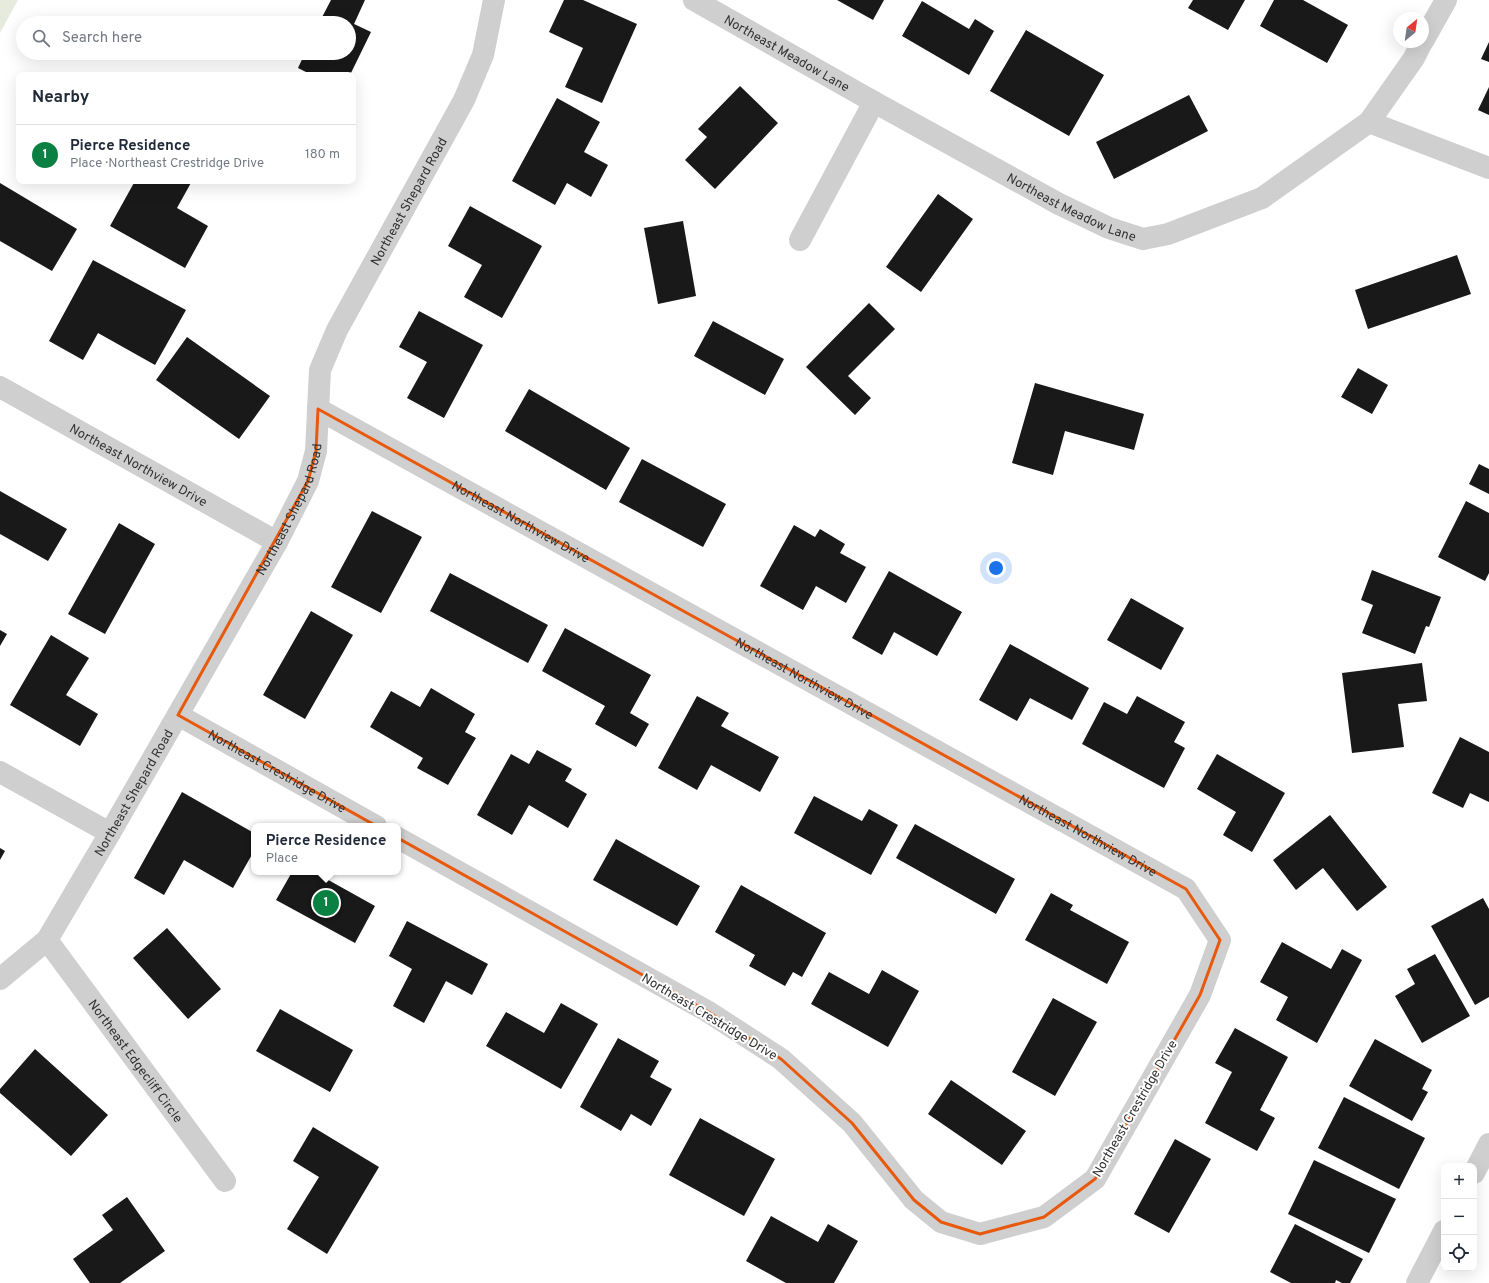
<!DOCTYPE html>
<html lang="en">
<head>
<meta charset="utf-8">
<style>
	:root { --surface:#fff; --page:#f2f2f3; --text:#1f2937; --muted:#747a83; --line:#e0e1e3; --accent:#0b8043 }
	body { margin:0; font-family:Overpass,sans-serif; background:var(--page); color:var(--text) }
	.controls { position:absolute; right:12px; bottom:12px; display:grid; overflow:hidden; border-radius:8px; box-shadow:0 4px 16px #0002 }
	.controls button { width:36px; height:36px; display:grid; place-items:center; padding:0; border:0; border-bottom:1px solid var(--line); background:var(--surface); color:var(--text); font:20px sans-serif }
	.compass { position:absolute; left:1393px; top:12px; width:36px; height:36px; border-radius:50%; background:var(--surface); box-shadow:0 4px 16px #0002; rotate:29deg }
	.you { position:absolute; left:996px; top:568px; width:14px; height:14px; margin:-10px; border:3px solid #fff; border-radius:50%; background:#1a73e8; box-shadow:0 0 0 6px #1a73e833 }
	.badge { display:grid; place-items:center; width:26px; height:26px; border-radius:50%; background:var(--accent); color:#fff; font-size:13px; font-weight:700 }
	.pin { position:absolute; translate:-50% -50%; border:2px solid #fff; box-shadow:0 1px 4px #0006 }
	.popup { position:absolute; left:251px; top:823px; width:150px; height:52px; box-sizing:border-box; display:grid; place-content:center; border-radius:8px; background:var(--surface); filter:drop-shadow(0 1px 3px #0005); font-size:13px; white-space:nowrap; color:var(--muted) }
	.popup b { font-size:15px; color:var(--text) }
	.popup::after { content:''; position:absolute; left:50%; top:100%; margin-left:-8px; border:8px solid transparent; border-top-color:var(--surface) }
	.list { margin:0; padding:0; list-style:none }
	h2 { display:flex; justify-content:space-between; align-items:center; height:52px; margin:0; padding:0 16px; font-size:17px }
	h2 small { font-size:13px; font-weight:400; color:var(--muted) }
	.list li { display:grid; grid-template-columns:26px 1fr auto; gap:12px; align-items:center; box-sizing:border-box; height:60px; padding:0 16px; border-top:1px solid var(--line) }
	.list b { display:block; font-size:15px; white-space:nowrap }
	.list p { margin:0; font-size:13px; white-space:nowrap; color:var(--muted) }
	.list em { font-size:13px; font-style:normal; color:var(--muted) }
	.icon { flex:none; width:22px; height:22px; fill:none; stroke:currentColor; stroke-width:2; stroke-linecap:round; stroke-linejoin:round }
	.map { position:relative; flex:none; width:1489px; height:1283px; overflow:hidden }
	.search { position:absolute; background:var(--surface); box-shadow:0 4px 16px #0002; left:16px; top:16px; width:340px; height:44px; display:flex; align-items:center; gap:10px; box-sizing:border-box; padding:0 14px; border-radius:22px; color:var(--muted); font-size:15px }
	.panel { position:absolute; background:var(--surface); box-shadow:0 4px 16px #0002; left:16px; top:72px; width:340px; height:112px; border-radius:8px }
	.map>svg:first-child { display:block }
	.green { fill:#e6ebde }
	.building { fill:#191919 }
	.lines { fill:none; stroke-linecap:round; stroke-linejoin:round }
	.minor { stroke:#cfcfcf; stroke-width:22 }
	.marked { fill:none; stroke:#e8590c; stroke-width:3; stroke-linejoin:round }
	.labels { text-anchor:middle; stroke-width:4; stroke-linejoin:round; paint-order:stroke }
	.street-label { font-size:13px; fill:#323232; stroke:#fff }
</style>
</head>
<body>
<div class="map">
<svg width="1489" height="1283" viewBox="0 0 1489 1283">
	<rect width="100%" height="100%" fill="#fff"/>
	<path class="green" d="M 0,0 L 18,0 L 0,33 Z"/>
	<path class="building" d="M 331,0 L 365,0 L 354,24 L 371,32 L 350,75 L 312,75 L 298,68 L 305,53 L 349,53 L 349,23 L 319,23 Z
		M 564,0 L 583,0 L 637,24 L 602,103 L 565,87 L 583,48 L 549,32 Z
		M 837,0 L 884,0 L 873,20 Z
		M 1193,0 L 1245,0 L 1228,30 L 1188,8 Z
		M 1274,0 L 1303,0 L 1348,25 L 1327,63 L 1260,26 Z
		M 922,1 L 969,29 L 975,19 L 994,31 L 969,75 L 902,36 Z
		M 1026,30 L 1104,75 L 1069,136 L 990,91 Z
		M 1489,42 L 1489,62 L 1481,59 Z
		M 740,86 L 778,123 L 715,189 L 685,160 L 707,137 L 698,129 Z
		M 1489,87 L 1489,115 L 1478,110 Z
		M 1189,95 L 1208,131 L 1114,179 L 1096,142 Z
		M 557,98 L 600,122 L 584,152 L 608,165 L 591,197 L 567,183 L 555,205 L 512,181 Z
		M 135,181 L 192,181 L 177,208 L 208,226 L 185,268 L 110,226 Z
		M 0,183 L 77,229 L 52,271 L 0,241 Z
		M 938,194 L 973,219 L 921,292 L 886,267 Z
		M 470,206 L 542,246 L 502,318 L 464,297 L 482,265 L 448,246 Z
		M 683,221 L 696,296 L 658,304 L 644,228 Z
		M 1457,255 L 1471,294 L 1368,329 L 1355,290 Z
		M 93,260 L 186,310 L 155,365 L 98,333 L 83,360 L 49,341 Z
		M 869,303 L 895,329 L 848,376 L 871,398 L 855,415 L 806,367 Z
		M 419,311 L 483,345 L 444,418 L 407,398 L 427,362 L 399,347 Z
		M 713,321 L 784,359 L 765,395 L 694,356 Z
		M 187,337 L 270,396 L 239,439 L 156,380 Z
		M 1358,368 L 1388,385 L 1372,414 L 1341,397 Z
		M 1035,383 L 1144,414 L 1134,450 L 1065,431 L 1053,475 L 1012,463 Z
		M 529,389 L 630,448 L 606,490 L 505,431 Z
		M 642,459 L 726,504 L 703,547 L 619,502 Z
		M 1479,464 L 1489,469 L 1489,494 L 1469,484 Z
		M 0,491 L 67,529 L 48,561 L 0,534 Z
		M 1466,501 L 1489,513 L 1489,573 L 1485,581 L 1438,557 Z
		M 372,511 L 422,537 L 381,613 L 331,587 Z
		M 119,523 L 155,544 L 105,634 L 68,614 Z
		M 794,525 L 815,537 L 820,529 L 845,544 L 840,553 L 866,567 L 846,603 L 816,586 L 803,610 L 760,586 Z
		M 1372,570 L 1441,597 L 1429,627 L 1426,626 L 1415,654 L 1362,633 L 1373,605 L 1361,600 Z
		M 889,571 L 962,612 L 937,656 L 894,632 L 882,655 L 852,638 Z
		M 450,573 L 548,625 L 528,663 L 430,611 Z
		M 1131,598 L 1184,628 L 1161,670 L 1107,640 Z
		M 311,611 L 353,635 L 305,719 L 263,695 Z
		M 565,628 L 651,675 L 630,713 L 649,724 L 636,747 L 595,724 L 605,706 L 542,671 Z
		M 0,630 L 7,634 L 0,646 Z
		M 51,635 L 89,658 L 66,695 L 98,714 L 80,746 L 10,705 Z
		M 1010,644 L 1089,688 L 1072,720 L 1030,698 L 1017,721 L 979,700 Z
		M 1422,663 L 1427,701 L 1398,704 L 1404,747 L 1352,753 L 1342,673 Z
		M 431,688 L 475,714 L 465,732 L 476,738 L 448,785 L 417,768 L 423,758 L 370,727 L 391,691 L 420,707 Z
		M 697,696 L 729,713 L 721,726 L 779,757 L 760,792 L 711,765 L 697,790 L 658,768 Z
		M 1137,696 L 1185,722 L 1174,742 L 1185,748 L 1164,788 L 1082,744 L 1104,702 L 1127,714 Z
		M 1460,737 L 1489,752 L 1489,802 L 1470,793 L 1463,808 L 1432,793 Z
		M 537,750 L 572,769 L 565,781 L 587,794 L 568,828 L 529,805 L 512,835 L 477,815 L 511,754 L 529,764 Z
		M 1217,754 L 1285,793 L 1252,852 L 1223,835 L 1236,812 L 1197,789 Z
		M 182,792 L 254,833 L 254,851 L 233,888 L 184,860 L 164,895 L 134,878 Z
		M 814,796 L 862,821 L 869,809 L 898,825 L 871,875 L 794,833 Z
		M 1330,815 L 1387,887 L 1357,911 L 1323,868 L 1296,890 L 1273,860 Z
		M 915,824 L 1015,879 L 996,914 L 896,858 Z
		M 616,839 L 700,886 L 677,926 L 593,880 Z
		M 0,848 L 5,851 L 0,860 Z
		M 292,872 L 314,872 L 375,906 L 355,943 L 276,900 Z
		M 741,885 L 826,933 L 802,977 L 793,972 L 785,986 L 749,966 L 755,955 L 715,932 Z
		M 1051,893 L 1073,905 L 1070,910 L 1129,942 L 1107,984 L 1025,940 Z
		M 1483,898 L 1489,909 L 1489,997 L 1475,1005 L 1431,926 Z
		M 407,921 L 488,964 L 472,995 L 446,981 L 424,1023 L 393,1006 L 412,969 L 389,956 Z
		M 167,928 L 221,989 L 188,1019 L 133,958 Z
		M 1282,942 L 1331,969 L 1342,949 L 1362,960 L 1317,1043 L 1276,1020 L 1288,997 L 1260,982 Z
		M 1435,954 L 1470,1016 L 1422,1043 L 1395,996 L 1415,984 L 1407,969 Z
		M 882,970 L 919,991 L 888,1047 L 811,1004 L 829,972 L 869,994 Z
		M 1053,998 L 1097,1022 L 1055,1096 L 1012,1072 Z
		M 561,1003 L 598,1024 L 561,1089 L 486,1046 L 506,1012 L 544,1033 Z
		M 280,1009 L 353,1050 L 330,1092 L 256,1051 Z
		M 1235,1028 L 1288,1057 L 1260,1110 L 1275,1118 L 1257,1151 L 1205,1123 L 1232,1072 L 1215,1063 Z
		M 618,1038 L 659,1061 L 650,1077 L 672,1089 L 651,1126 L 631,1114 L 621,1131 L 580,1107 Z
		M 1375,1039 L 1432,1070 L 1422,1089 L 1428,1092 L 1412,1121 L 1349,1086 Z
		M 35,1049 L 108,1115 L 71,1156 L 0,1093 L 0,1089 Z
		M 951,1080 L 1026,1131 L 1002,1165 L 928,1114 Z
		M 1344,1097 L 1425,1138 L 1399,1189 L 1318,1148 Z
		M 700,1118 L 775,1159 L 744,1216 L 669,1175 Z
		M 313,1127 L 379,1167 L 327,1254 L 287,1229 L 319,1177 L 293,1161 Z
		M 1175,1139 L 1211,1159 L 1169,1233 L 1134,1214 Z
		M 1314,1160 L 1396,1199 L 1369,1253 L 1288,1214 Z
		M 127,1197 L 165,1251 L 120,1283 L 90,1283 L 73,1259 L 113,1230 L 102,1215 Z
		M 771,1216 L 818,1242 L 828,1224 L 858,1241 L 834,1283 L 786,1283 L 746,1261 Z
		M 1295,1224 L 1363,1259 L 1350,1283 L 1342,1283 L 1336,1280 L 1335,1283 L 1291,1283 L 1270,1272 Z"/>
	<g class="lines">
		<g class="minor">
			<path id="s1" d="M 694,0 L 874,102 L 1059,204 L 1109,228 L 1143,239 L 1168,234 L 1262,198 L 1369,122 L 1414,58 L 1422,42"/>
			<path d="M 1423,41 L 1446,0"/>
			<path d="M 1369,122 L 1489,168"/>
			<path d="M 800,240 L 874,102"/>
			<path id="s2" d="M 0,387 L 277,542"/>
			<path id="s3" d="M 318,409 L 1186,889 L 1220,940 L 1200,995 L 1095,1179 L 1044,1217 L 980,1234 L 941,1222 L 914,1200 L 852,1123 L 781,1059 L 707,1011 L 398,838"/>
			<path id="s4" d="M 178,715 L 376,826"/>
			<path d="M 0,772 L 110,833"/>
			<path id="s5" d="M 47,940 L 225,1181"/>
			<path id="s6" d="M 0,979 L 47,940 L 110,833 L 277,542 L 308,481 L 316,451 L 320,370 L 337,330 L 464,100 L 483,55 L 494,0"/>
			<path d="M 1474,1173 L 1489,1144"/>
			<path d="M 1417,1283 L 1444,1231"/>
		</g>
	</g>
	<path class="marked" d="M 318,409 L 1186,889 L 1220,940 L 1200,995 L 1095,1179 L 1044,1217 L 980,1234 L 941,1222 L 914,1200 L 852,1123 L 781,1059 L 707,1011 L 178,715 L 308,481 L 316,451 Z"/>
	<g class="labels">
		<g class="street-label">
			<text dy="5" stroke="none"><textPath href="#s1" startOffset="107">Northeast Meadow Lane</textPath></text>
			<text dy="5" stroke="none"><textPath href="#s6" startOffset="892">Northeast Shepard Road</textPath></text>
			<text dy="5" stroke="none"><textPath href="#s1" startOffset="431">Northeast Meadow Lane</textPath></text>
			<text dy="5" stroke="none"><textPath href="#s2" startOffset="159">Northeast Northview Drive</textPath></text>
			<text dy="5" stroke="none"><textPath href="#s6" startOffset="556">Northeast Shepard Road</textPath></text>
			<text dy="5" stroke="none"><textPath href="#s3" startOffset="232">Northeast Northview Drive</textPath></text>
			<text dy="5" stroke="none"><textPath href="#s3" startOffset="556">Northeast Northview Drive</textPath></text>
			<text dy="5" stroke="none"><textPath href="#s4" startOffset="114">Northeast Crestridge Drive</textPath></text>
			<text dy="5" stroke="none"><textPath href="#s6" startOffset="232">Northeast Shepard Road</textPath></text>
			<text dy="5" stroke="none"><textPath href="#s3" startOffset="880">Northeast Northview Drive</textPath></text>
			<text transform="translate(710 1016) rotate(31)" y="5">Northeast Crestridge Drive</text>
			<text dy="5" stroke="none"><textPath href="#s5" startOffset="150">Northeast Edgecliff Circle</textPath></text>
			<text transform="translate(1134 1108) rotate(-60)" y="5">Northeast Crestridge Drive</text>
		</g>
	</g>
</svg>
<div class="controls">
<button>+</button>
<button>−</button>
<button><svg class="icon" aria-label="locate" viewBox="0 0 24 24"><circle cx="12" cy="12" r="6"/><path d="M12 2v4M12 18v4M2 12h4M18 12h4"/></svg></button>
</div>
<svg class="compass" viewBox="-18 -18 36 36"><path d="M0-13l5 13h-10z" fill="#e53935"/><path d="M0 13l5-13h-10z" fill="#747a83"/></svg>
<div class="you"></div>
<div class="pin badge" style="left:326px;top:903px">1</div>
<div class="popup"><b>Pierce Residence</b>Place</div>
<div class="search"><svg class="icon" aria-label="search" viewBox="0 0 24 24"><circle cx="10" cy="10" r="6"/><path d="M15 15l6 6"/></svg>Search here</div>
<section class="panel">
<h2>Nearby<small></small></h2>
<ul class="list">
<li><span class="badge">1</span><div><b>Pierce Residence</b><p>Place · Northeast Crestridge Drive</p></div><em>180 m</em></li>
</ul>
</section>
</div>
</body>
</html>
